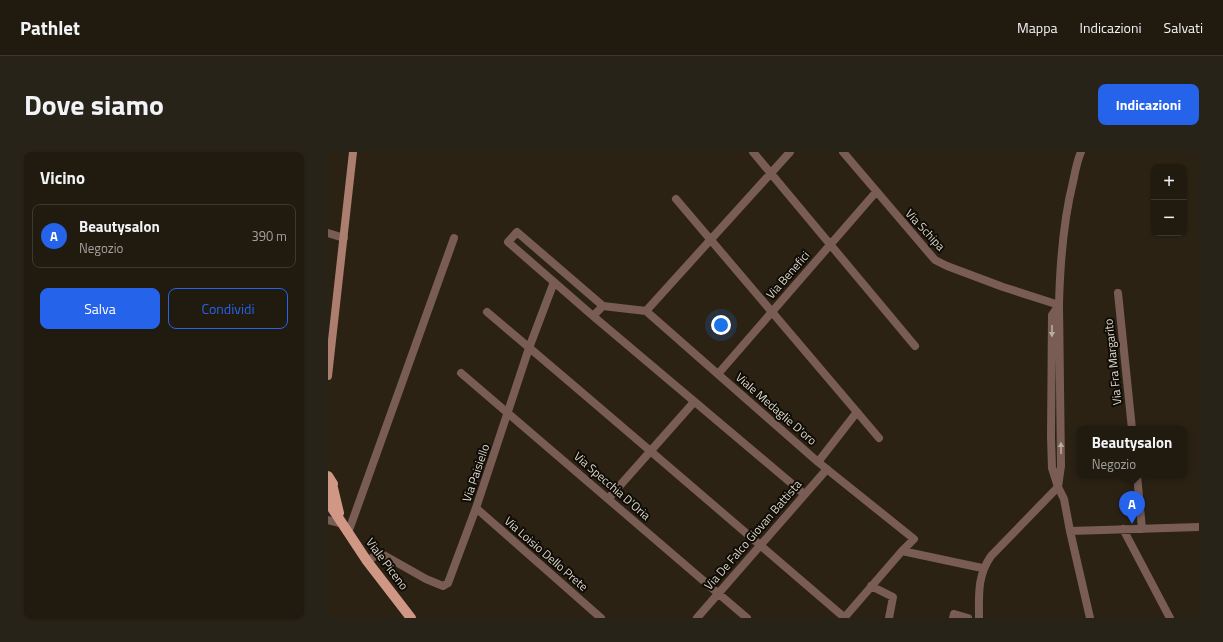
<!DOCTYPE html>
<html lang="it">
<head>
<meta charset="utf-8">
<style>
	:root { --surface:#201a0f; --page:#282318; --text:#f1f3f6; --muted:#a2a19e; --line:#3d382f; --accent:#2563eb }
	body { margin:0; font-family:"Titillium Web",sans-serif; background:var(--page); color:var(--text) }
	.controls { position:absolute; right:12px; top:12px; display:grid; overflow:hidden; border-radius:8px; box-shadow:0 1px 3px #0004 }
	.controls button { width:36px; height:36px; display:grid; place-items:center; padding:0; border:0; border-bottom:1px solid var(--line); background:var(--surface); color:var(--text); font:20px sans-serif }
	.you { position:absolute; left:393px; top:173px; width:14px; height:14px; margin:-10px; border:3px solid #fff; border-radius:50%; background:#1a73e8; box-shadow:0 0 0 6px #1a73e833 }
	.badge { display:grid; place-items:center; width:26px; height:26px; border-radius:50%; background:var(--accent); color:#fff; font-size:13px; font-weight:700 }
	.pin { position:absolute; translate:-50% -33px; filter:drop-shadow(0 1px 2px #0008) }
	.pin::after { content:''; position:absolute; top:21px; width:14px; height:12px; background:inherit; clip-path:polygon(0 0,100% 0,50% 100%) }
	.popup { position:absolute; left:749px; top:274px; width:110px; height:52px; box-sizing:border-box; display:grid; place-content:center; border-radius:8px; background:var(--surface); filter:drop-shadow(0 1px 3px #0005); font-size:13px; white-space:nowrap; color:var(--muted) }
	.popup b { font-size:15px; color:var(--text) }
	.popup::after { content:''; position:absolute; left:50%; top:100%; margin-left:-8px; border:8px solid transparent; border-top-color:var(--surface) }
	.list { margin:0; padding:0; list-style:none }
	h2 { display:flex; justify-content:space-between; align-items:center; height:52px; margin:0; padding:0 16px; font-size:17px }
	h2 small { font-size:13px; font-weight:400; color:var(--muted) }
	.list li { display:grid; grid-template-columns:26px 1fr auto; gap:12px; align-items:center; box-sizing:border-box; height:64px; margin:0 8px 8px; padding:0 8px; border:1px solid var(--line); border-radius:8px }
	.list b { display:block; font-size:15px; white-space:nowrap }
	.list p { margin:0; font-size:13px; white-space:nowrap; color:var(--muted) }
	.list em { font-size:13px; font-style:normal; color:var(--muted) }
	.actions { display:flex; gap:8px; padding:12px 16px }
	.actions a { flex:1; padding:9px 0; border:1px solid var(--accent); border-radius:8px; text-align:center; font-size:14px; color:var(--accent) }
	.actions .main { background:var(--accent); color:#fff }
	.map { position:relative; flex:none; width:871px; height:466px; overflow:hidden; border-radius:8px }
	header { display:flex; align-items:center; gap:24px; box-sizing:border-box; height:56px; padding:0 20px; background:var(--surface); border-bottom:1px solid var(--line) }
	header strong { font-size:19px }
	nav { display:flex; gap:22px; margin-inline-start:auto; font-size:14px }
	.intro { display:flex; align-items:center; justify-content:space-between; box-sizing:border-box; height:96px; padding:0 24px }
	h1 { margin:0; font-size:28px }
	.button { padding:10px 18px; border-radius:8px; background:var(--accent); color:#fff; font-size:14px; font-weight:700 }
	main { display:flex; gap:24px; padding:0 24px }
	aside { flex:1; background:var(--surface); border-radius:8px; box-shadow:0 1px 3px #0004 }
	.map>svg:first-child { display:block }
	.lines { fill:none; stroke-linecap:round; stroke-linejoin:round }
	.minor { stroke:#795d55; stroke-width:8 }
	.tertiary { stroke:#795d55; stroke-width:8 }
	.secondary { stroke:#ab7e70; stroke-width:8 }
	.primary { stroke:#d19785; stroke-width:10 }
	.oneway { fill:#b9aca3 }
	.labels { text-anchor:middle; stroke-width:4; stroke-linejoin:round; paint-order:stroke }
	.street-label { font-size:12px; fill:#dcd6cd; stroke:#100c06 }
</style>
</head>
<body>
<header>
<strong>Pathlet</strong>
<nav><a>Mappa</a><a>Indicazioni</a><a>Salvati</a></nav>
</header>
<div class="intro"><h1>Dove siamo</h1><a class="button">Indicazioni</a></div>
<main>
<aside>
<h2>Vicino<small></small></h2>
<ul class="list">
<li><span class="badge">A</span><div><b>Beautysalon</b><p>Negozio</p></div><em>390 m</em></li>
</ul>
<div class="actions"><a class="main">Salva</a><a>Condividi</a></div>
</aside>
<div class="map">
<svg width="871" height="466" viewBox="0 0 871 466">
	<rect width="100%" height="100%" fill="#2b2214"/>
	<g class="lines">
		<path class="minor" d="M 425,0 L 587,194
			M 515,0 L 607,108 L 619,114 L 675,135 L 731,153 C 732,111 735,70 745,30 C 747,20 749,9 753,0
			M 348,47 L 551,286
			M 0,81 L 16,86
			M 790,141 L 804,277
			M 275,154 L 265,164 L 180,90 L 189,80 L 275,154 L 318,159 L 490,310 L 586,387 L 574,399
			M 318,159 L 462,0
			M 159,160 C 279,261 398,364 517,466
			M 265,164 L 476,342
			M 133,221 L 419,466
			M 390,222 L 548,40
			M 490,310 L 529,260
			M 809,323 L 814,377
			M 280,347 L 366,250
			M 148,356 L 273,466
			M 795,377 L 842,466
			M 742,379 L 871,375
			M 20,381 L 126,86
			M 39,409 L 52,401 L 98,427 L 115,434 L 120,431 L 148,356 L 201,196 L 226,130
			M 543,434 L 565,445 L 561,466
			M 369,466 L 499,317
			M 516,466 L 574,399 L 654,416
			M 625,466 L 626,462 L 640,466
			M 651,466 C 651,443 649,424 663,404 L 730,335 L 733,314 L 731,153 L 724,163 L 723,285 L 724,316 L 730,335 L 736,347 L 742,379 L 762,466"/>
		<path class="tertiary" d="M 0,368 L 15,372"/>
		<path class="secondary" d="M 0,224 L 25,0"/>
		<path class="primary" d="M 0,324 L 5,332 L 3,342
			M 5,336 L 11,361
			M 0,350 L 39,409 L 83,466"/>
	</g>
	<defs><path id="oneway-solid" d="M-6-.8H1V-3.2L6.5 0L1 3.2V.8H-6Z"/></defs>
	<g class="oneway">
		<use href="#oneway-solid" transform="translate(724 179) rotate(91)"/>
		<use href="#oneway-solid" transform="translate(733 296) rotate(-91)"/>
	</g>
	<g class="labels">
		<g class="street-label">
			<text transform="translate(597 78) rotate(47)" y="4">Via Schipa</text>
			<text transform="translate(460 123) rotate(-49)" y="4">Via Benefici</text>
			<text transform="translate(785 210) rotate(-96)" y="4">Via Fra Margarito</text>
			<text transform="translate(448 257) rotate(41)" y="4">Viale Medaglie D'oro</text>
			<text transform="translate(148 321) rotate(-71)" y="4">Via Paisiello</text>
			<text transform="translate(284 334) rotate(41)" y="4">Via Specchia D'Oria</text>
			<text transform="translate(425 383) rotate(-49)" y="4">Via De Falco Giovan Battista</text>
			<text transform="translate(218 402) rotate(41)" y="4">Via Loisio Dello Prete</text>
			<text transform="translate(59 412) rotate(53)" y="4">Viale Piceno</text>
		</g>
	</g>
</svg>
<div class="controls">
<button>+</button>
<button>−</button>
</div>
<div class="you"></div>
<div class="pin badge" style="left:804px;top:372px">A</div>
<div class="popup"><b>Beautysalon</b>Negozio</div>
</div>
</main>
</body>
</html>
